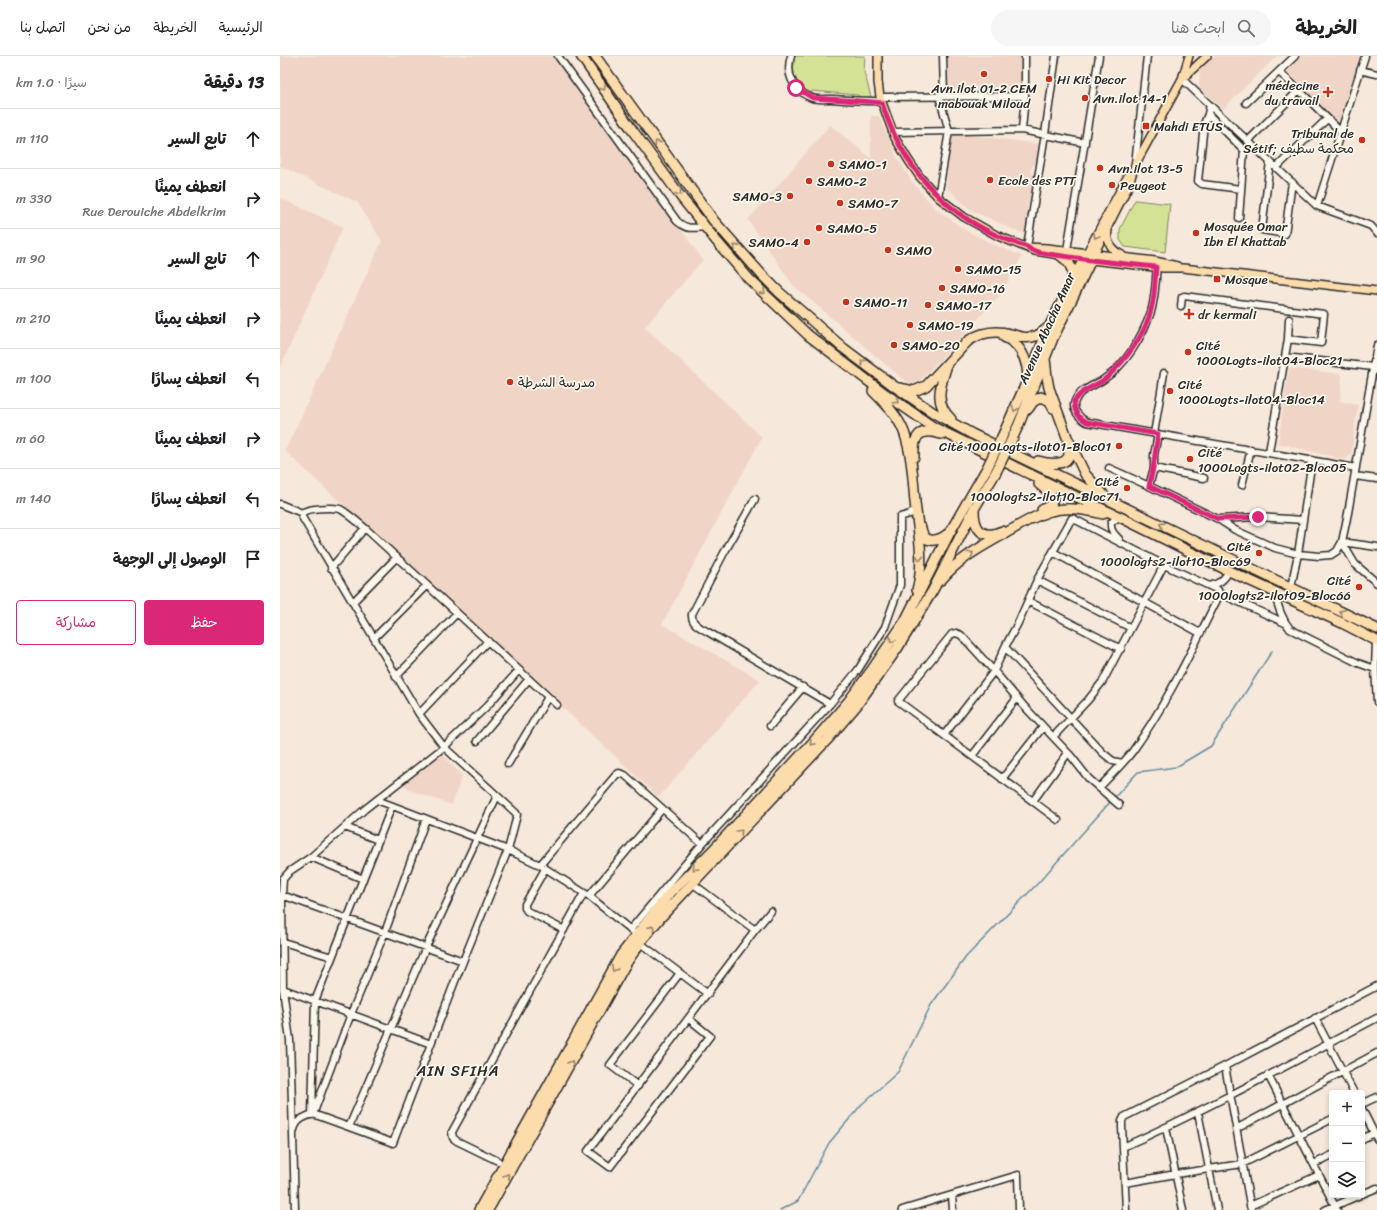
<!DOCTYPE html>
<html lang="ar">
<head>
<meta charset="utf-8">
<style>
	:root { --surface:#fff; --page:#f6f6f6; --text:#202124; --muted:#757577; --line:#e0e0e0; --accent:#db2777 }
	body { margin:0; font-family:Sriracha,"Playpen Sans Arabic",sans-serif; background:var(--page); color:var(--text); direction:rtl }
	.controls { position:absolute; right:12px; bottom:12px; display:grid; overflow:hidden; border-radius:4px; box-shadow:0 2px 6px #0003 }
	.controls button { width:36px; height:36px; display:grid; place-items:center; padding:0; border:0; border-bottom:1px solid var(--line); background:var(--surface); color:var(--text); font:20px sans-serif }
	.stop { position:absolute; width:12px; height:12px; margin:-9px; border:3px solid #db2777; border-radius:50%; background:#fff }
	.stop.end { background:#db2777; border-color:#fff; box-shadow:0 1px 4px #0008 }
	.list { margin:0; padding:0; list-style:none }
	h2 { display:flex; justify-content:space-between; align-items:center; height:52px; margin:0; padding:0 16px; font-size:17px }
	h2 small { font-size:13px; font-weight:400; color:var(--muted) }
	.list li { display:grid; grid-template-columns:26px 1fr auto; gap:12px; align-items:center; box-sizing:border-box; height:60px; padding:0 16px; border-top:1px solid var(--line) }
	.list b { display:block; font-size:15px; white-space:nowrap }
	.list p { margin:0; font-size:13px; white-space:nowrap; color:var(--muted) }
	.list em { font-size:13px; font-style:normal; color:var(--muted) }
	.actions { display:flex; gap:8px; padding:12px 16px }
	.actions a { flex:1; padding:9px 0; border:1px solid var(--accent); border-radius:4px; text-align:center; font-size:14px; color:var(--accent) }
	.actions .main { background:var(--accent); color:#fff }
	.icon { flex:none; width:22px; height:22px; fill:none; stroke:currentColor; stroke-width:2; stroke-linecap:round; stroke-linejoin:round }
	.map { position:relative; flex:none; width:1097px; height:1154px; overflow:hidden; direction:ltr }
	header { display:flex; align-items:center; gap:24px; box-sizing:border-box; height:56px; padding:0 20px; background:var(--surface); border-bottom:1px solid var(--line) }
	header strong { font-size:19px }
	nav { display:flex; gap:22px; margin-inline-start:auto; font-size:14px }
	.search { width:280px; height:36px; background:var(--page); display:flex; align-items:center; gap:10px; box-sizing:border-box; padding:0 14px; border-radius:22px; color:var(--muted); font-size:15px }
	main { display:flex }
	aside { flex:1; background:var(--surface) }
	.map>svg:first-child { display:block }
	.built { fill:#f0d5c7 }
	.green { fill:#d4e295; stroke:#808660 }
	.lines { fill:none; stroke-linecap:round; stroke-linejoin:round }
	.stream { stroke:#658d9f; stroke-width:1.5 }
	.minor-casing { stroke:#2b2b2b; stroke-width:9 }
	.major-casing { stroke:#2b2b2b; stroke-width:10 }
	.highway-casing { stroke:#2b2b2b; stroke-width:12 }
	.minor { stroke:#fbf7ec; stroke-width:6 }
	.major { stroke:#fddcac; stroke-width:7 }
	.highway { stroke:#fddcac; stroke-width:9 }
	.highway-bridge-casing { stroke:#2b2b2b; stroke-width:12; stroke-linecap:butt }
	.highway-bridge { stroke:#fddcac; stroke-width:9 }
	.oneway { stroke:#94846c }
	.route { stroke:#db2777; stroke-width:5 }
	.poi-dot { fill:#c8321e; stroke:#fbf7ec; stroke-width:1.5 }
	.labels { text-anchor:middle; stroke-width:3.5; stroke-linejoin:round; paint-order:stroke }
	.poi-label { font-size:13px; fill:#2b2b2b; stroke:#fbf7ec; text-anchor:start }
	.street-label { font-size:13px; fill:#2b2b2b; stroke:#fbf7ec }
	.quarter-label { font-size:15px; letter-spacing:1px; fill:#2b2b2b; stroke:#fbf7ec }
</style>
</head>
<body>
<header>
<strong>الخريطة</strong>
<div class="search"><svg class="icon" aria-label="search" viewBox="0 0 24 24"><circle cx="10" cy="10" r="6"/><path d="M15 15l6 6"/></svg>ابحث هنا</div>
<nav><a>الرئيسية</a><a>الخريطة</a><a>من نحن</a><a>اتصل بنا</a></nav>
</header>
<main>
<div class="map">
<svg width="1097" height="1154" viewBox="0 0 1097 1154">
	<rect width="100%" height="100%" fill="#f6e8db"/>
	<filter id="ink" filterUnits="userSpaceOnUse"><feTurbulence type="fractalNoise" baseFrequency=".025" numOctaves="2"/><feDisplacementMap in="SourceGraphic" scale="8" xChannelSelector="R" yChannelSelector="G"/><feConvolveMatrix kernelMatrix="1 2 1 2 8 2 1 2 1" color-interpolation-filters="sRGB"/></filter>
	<g filter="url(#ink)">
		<path class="built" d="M 0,0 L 274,0 L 423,204 L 365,271 L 482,381 L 382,568 L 480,624 L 379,741 L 5,395 L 102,185 L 77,146 L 0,110 Z
			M 667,0 L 740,0 L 742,36 L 666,36 Z
			M 935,0 L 997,0 L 943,53 L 919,32 L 920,13 Z
			M 1021,0 L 1084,0 L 1060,73 L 1004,17 Z
			M 591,60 L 599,60 L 617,101 L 632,126 L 655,152 L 685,174 L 712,188 L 742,200 L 721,238 L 639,326 L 635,327 L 626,326 L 513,229 L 468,164 L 550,69 L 591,102 Z
			M 672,77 L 760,88 L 756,107 L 752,110 L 751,116 L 754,117 L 750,146 L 748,146 L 747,154 L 749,155 L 745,178 L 732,173 L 691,154 L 666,131 Z
			M 0,142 L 63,171 L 0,312 Z
			M 1009,312 L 1062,318 L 1060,345 L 1078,349 L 1071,399 L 1065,404 L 998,387 Z
			M 161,697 L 182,720 L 172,749 L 129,734 L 122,727 Z"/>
		<path class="green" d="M 515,0 L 585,0 L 584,15 L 591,41 L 580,42 L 578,39 L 532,35 L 530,39 C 515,27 511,19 515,0 Z
			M 855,144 L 890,148 L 885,196 L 845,191 L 840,184 L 840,173 Z"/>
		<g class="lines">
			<path class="stream" d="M 834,742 L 858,716 L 896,711 L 931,690 L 992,595
				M 500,1154 L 518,1145 L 549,1087 L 582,1048 L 618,1016 L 651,949 L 686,901 L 759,826 L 831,745"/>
			<g class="minor-casing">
				<path id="minor" d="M 278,0 L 397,165 C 407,174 412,172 425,171
					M 511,0 C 505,19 514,35 532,42 C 538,44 545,43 551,43 C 565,44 580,45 594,45 L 602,47
					M 663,0 L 664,40
					M 1080,14 L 1097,18
					M 999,16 L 1019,34 L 1061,76
					M 902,23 L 1037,150 L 1091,170 L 1097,177
					M 600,41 L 745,40
					M 966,47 L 1015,0
					M 930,49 L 928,58 L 964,94 L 959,162
					M 928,58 L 924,68 L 918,125 L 922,128 L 961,133
					M 742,74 L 745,40 L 745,0
					M 613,76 L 742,74 L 805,87
					M 968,85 L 1019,34
					M 990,105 L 982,174 L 1005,178 L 1012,126
					M 855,108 L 867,0
					M 997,111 L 1047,63
					M 658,141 L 669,75 L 659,40
					M 1037,150 L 1085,0
					M 747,191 L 765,78 L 776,0
					M 787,194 L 819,0
					M 876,208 C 877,213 876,218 876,223 C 875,234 874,246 871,256 C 862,281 846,309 824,323 C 815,330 799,333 795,345 C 791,354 800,362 807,366 L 1076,412
					M 901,250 L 902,241 L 904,240 L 1044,258 L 1041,287 L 1008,283
					M 1005,301 L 1093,311 L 1096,313
					M 874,378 L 884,317
					M 989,396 L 1008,283 L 1009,263
					M 829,412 L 869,430 L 938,463 L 955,474 L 995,492 L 1018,498 L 1039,500 L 1051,499 L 1057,495 L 1062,486 L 1068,457 L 1097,289
					M 874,412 L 874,399 L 878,378
					M 1075,420 L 1097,423
					M 962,429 L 971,393
					M 869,430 L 874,412 L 924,422
					M 475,443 L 444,497 L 412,558 C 411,568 420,571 428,576 L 550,648
					M 0,448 L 22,457
					M 938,463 L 978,461 L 1023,464
					M 839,483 C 834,478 830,474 831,467 L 834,464 L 840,461
					M 1062,486 L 1075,508 L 1097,527
					M 1062,486 L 1097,491
					M 773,496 L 920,577
					M 51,512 L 85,472
					M 757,524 L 851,572
					M 929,530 C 939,528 944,524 949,515
					M 1011,531 L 1018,498 L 1032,404
					M 994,536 C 998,549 1001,562 1010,573 L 1078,607 L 1095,613
					M 939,537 L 1005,567
					M 748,545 L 841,593
					M 73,546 L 117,501
					M 94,582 L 147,529
					M 1096,585 L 1095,613 L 1097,646
					M 725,591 L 823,697 L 833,705 L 842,707
					M 239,614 L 277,649
					M 116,621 L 177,557
					M 139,658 L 208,585
					M 490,670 L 523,631
					M 664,679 L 714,615 L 725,591 L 738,567 L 757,524 L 792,462 L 884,509 L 938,534 L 939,540 C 912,593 887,648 852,696 C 842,709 830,720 819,732
					M 773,681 L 808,644 L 823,625 L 884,509
					M 197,685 L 249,623
					M 692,700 L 737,642
					M 228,708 L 268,641
					M 722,723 L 763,671
					M 97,744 L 228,794 L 260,809 L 309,840 L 353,876
					M 753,745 L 788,697
					M 778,764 L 618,645 L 672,578 L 676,577 L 681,579 L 714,615 L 743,649 L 791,700 L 809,723 L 839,749
					M 65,771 L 98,784
					M 31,801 L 83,823
					M 260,809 L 336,719 L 339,717 L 345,719 L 422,788
					M 265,813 L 245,848 L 245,852 L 247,855 L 284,874
					M 412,827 L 475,874
					M 2,839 L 183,905
					M 309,840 L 382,753
					M 350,874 L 422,788 L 550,648 L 578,614 L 605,571 L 620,529 L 620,461 L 630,458 L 636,454
					M 3,886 L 52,901
					M 360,887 L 428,938
					M 3,933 L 151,988
					M 1035,962 L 1074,1037
					M 409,963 L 430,980 L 330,1111 L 308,1095 L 475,874 L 491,855
					M 945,1010 L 971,1154
					M 988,1019 L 1057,1154
					M 358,1030 L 330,1009 L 400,917
					M 1082,1048 L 1097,1041
					M 1082,1053 L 1097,1083
					M 34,1056 L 71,958 L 105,876 L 146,763
					M 918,1056 L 937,1154
					M 32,1059 L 35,945 L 83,823 L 112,750
					M 69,1071 L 146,891 L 217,740
					M 886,1072 L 903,1154
					M 956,1073 L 1097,997
					M 13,1078 L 10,984 L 3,933 L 2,839 L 3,823 L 10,815 L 31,801 L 85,753 L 164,691 L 207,650 L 239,614 L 85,472 C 80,468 65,455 60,453 C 52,451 27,452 22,457 L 22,461 L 139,658 L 164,691 L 236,757 L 237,759 L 228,794 L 175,925 L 113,1087 L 33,1058 C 21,1062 15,1065 13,1078 L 15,1154
					M 1082,1083 L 1094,1077
					M 843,1091 C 930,1052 1013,1006 1097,962
					M 218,1105 L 177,1085 L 173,1082 L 172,1076 L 304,837
					M 1034,1108 L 1052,1099
					M 845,1127 L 896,1118 L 962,1108 L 1052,1063
					M 1082,1138 L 1097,1132
					M 672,1139 L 673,1154
					M 970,1150 L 1039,1119
					M 622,1154 L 738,1119 L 739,1154
					M 846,1154 L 842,1071 L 842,1065 L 844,1061 L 945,1010 L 1097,930
					M 1045,1154 L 1080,1139"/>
			</g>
			<g class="major-casing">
				<path id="major" d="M 598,0 L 598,26 L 600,41 L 615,82 L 629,105 L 640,121 L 658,141 L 684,161 L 718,180 L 755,195 L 811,204 L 883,212 L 903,212 L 1097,235
					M 902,23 L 927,0
					M 828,174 C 826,185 831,194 842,199
					M 747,191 L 767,192 L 875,205 L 897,210
					M 805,200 L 850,116
					M 811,204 L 848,131 L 855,109 L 902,23 L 909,0"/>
			</g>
			<g class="highway-casing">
				<path id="highway" d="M 301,0 L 353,75 L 401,141 L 438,187 L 469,223 L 528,279 L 604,337 L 653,371 L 801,443 L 840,461 L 949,515 L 1060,566 L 1097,585
					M 315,0 L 434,165 L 482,219 L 499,236 L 562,291 L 614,330 L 654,357 L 692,378 L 1097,573
					M 781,200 C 790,206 794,214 792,224
					M 724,281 C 740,288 747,302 748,320
					M 765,303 L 767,321 L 769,332 L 787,381 L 805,418 L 823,438
					M 666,312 C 660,331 654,347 671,363
					M 619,332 L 634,335 L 646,330 L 688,285 C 701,276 716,274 731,278 C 740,281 747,283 756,280 C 761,278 765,274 769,271
					M 593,335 C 605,347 618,360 624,376 C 632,398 633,423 635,446 C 638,474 645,506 637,534
					M 748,353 L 753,346 L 761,341 L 770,345 L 773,352
					M 722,381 L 748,323 L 769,271 L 804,203
					M 732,383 L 739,368 L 773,282 L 811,204
					M 634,401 C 633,380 639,371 661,378
					M 758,405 C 772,409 796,411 787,388
					M 759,428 L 771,438 L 773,442 L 771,449 L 762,454
					M 694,454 C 694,473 702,484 722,475
					M 641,472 C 644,489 658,486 669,477
					M 661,524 C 680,501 708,487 733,473 C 745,466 758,458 771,455 C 788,450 806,454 823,458
					M 199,1154 L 341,899 L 362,872 L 389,838 L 432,795 L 534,685 L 568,646 L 591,615 L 625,565 L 670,476 L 707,412
					M 208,1154 L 345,909 L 362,884 L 381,861 L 547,684 L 577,649 L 617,593 L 653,534 L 694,453 L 716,416"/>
			</g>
			<use href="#minor" class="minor"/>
			<use href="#major" class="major"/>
			<use href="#highway" class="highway"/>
			<g class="highway-bridge-casing">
				<path id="highway-bridge" d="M 707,412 L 722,381
					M 716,416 L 732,383"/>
			</g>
			<use href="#highway-bridge" class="highway-bridge"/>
		</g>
		<defs><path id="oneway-chevron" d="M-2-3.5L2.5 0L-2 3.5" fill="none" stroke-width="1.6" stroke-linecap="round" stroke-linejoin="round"/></defs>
		<g class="oneway">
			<use href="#oneway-chevron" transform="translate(323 32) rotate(56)"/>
			<use href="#oneway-chevron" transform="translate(377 87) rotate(-125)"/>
			<use href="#oneway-chevron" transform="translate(399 137) rotate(53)"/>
			<use href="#oneway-chevron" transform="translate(816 180) rotate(118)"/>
			<use href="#oneway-chevron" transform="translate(456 191) rotate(-132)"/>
			<use href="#oneway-chevron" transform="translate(483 236) rotate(44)"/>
			<use href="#oneway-chevron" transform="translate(583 306) rotate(-143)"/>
			<use href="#oneway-chevron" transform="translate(616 345) rotate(34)"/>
			<use href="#oneway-chevron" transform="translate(735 353) rotate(113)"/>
			<use href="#oneway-chevron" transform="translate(882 469) rotate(-154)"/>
			<use href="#oneway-chevron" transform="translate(691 498) rotate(-34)"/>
			<use href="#oneway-chevron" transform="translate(640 502) rotate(91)"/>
			<use href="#oneway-chevron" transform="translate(1062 556) rotate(-154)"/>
			<use href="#oneway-chevron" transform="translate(612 584) rotate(124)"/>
			<use href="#oneway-chevron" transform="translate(532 687) rotate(132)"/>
			<use href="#oneway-chevron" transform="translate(460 776) rotate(-47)"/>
			<use href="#oneway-chevron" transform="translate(415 812) rotate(135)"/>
			<use href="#oneway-chevron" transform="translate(372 872) rotate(-51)"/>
			<use href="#oneway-chevron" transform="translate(334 913) rotate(119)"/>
			<use href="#oneway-chevron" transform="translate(291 1007) rotate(-61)"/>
			<use href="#oneway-chevron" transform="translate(227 1120) rotate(-61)"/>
		</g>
	</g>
	<g class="lines" filter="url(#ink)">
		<path class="route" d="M 516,32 L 533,42 L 594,46 L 602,47 C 620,106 661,155 718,180 C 727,184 737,187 747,191 C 756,198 771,198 783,200 C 814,205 845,208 876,211 C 875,225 875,240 871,254 C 865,279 845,305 826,322 C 814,332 804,331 794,345 C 794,356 798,361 807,366 L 878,378 C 875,396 874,413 869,430 L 938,463 L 978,461"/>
	</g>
	<g class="poi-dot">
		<circle cx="704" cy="18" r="4"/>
		<circle cx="769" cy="23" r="4"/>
		<path d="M1046 30h4v4h4v4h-4v4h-4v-4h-4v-4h4z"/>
		<circle cx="805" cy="42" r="4"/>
		<rect x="862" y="66" width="8" height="8" rx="2"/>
		<circle cx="1082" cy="84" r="4"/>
		<circle cx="551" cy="108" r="4"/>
		<circle cx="820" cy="112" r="4"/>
		<circle cx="710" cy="124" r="4"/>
		<circle cx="529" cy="125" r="4"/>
		<circle cx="832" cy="129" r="4"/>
		<circle cx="510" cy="140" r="4"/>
		<circle cx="560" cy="147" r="4"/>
		<circle cx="539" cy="172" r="4"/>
		<circle cx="916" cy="177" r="4"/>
		<circle cx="527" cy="186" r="4"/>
		<circle cx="608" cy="194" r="4"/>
		<circle cx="678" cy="213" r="4"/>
		<rect x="933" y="219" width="8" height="8" rx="2"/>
		<circle cx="662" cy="232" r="4"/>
		<circle cx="566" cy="246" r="4"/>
		<circle cx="648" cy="249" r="4"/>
		<path d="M907 252h4v4h4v4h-4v4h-4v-4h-4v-4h4z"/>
		<circle cx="630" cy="269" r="4"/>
		<circle cx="614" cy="289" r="4"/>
		<circle cx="908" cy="296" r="4"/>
		<circle cx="230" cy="326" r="4"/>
		<circle cx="890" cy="335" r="4"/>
		<circle cx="839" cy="390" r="4"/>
		<circle cx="910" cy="403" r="4"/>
		<circle cx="847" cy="432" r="4"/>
		<circle cx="979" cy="497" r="4"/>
		<circle cx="1079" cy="531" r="4"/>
	</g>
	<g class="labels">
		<g class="poi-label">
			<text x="777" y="28">Hi Kit Decor</text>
			<text x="1039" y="34" text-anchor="end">médecine<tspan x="1039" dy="15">du travail</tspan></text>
			<text x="704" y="37" text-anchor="middle">Avn.ilot 01-2 CEM<tspan x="704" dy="15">mabouak Miloud</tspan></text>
			<text x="813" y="47">Avn.ilot 14-1</text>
			<text x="874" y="75">Mahdi ETUS</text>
			<text x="1074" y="82" text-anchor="end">Tribunal de<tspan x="1074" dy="15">Sétif; محكمة سطيف</tspan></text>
			<text x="559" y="113">SAMO-1</text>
			<text x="828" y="117">Avn.ilot 13-5</text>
			<text x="718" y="129">Ecole des PTT</text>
			<text x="537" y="130">SAMO-2</text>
			<text x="840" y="134">Peugeot</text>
			<text x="502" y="145" text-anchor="end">SAMO-3</text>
			<text x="568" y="152">SAMO-7</text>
			<text x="924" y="175">Mosquée Omar<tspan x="924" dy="15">Ibn El Khattab</tspan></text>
			<text x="547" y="177">SAMO-5</text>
			<text x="519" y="191" text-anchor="end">SAMO-4</text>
			<text x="616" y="199">SAMO</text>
			<text x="686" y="218">SAMO-15</text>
			<text x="945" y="228">Mosque</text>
			<text x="670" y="237">SAMO-16</text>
			<text x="574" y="251">SAMO-11</text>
			<text x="656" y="254">SAMO-17</text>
			<text x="918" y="263">dr kermali</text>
			<text x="638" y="274">SAMO-19</text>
			<text x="622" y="294">SAMO-20</text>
			<text x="916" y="294">Cité<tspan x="916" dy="15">1000Logts-ilot04-Bloc21</tspan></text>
			<text x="238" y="331">مدرسة الشرطة</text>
			<text x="898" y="333">Cité<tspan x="898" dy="15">1000Logts-ilot04-Bloc14</tspan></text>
			<text x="831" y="395" text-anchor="end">Cité 1000Logts-ilot01-Bloc01</text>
			<text x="918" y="401">Cité<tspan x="918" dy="15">1000Logts-ilot02-Bloc05</tspan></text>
			<text x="839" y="430" text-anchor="end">Cité<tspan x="839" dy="15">1000logts2-ilot10-Bloc71</tspan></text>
			<text x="971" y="495" text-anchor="end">Cité<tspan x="971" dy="15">1000logts2-ilot10-Bloc69</tspan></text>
			<text x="1071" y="529" text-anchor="end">Cité<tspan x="1071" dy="15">1000logts2-ilot09-Bloc66</tspan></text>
		</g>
		<g class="street-label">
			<text transform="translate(766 272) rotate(-66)" y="5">Avenue Abacha Amar</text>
		</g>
		<g class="quarter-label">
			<text x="178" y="1020">AIN SFIHA</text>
		</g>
	</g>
</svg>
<div class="controls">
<button>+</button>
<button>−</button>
<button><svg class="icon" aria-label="layers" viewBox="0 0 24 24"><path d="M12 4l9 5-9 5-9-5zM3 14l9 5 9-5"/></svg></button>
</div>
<div class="stop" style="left:516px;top:32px"></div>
<div class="stop end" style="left:978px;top:461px"></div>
</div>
<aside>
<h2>13 دقيقة<small>سيرًا · 1.0 km</small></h2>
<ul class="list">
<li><svg class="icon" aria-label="ahead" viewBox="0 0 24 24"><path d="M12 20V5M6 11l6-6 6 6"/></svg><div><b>تابع السير</b></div><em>110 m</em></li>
<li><svg class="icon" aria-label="right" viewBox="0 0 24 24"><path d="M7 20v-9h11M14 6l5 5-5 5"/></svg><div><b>انعطف يمينًا</b><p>Rue Derouiche Abdelkrim</p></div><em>330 m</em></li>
<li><svg class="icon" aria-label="ahead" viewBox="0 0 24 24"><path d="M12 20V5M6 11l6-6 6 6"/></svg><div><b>تابع السير</b></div><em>90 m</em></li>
<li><svg class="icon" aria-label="right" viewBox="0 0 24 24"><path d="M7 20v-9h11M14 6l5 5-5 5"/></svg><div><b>انعطف يمينًا</b></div><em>210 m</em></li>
<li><svg class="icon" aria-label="left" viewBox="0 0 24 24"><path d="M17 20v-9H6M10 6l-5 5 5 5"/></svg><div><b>انعطف يسارًا</b></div><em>100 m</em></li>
<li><svg class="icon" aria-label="right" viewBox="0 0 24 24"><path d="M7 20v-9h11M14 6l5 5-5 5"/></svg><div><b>انعطف يمينًا</b></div><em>60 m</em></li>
<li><svg class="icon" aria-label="left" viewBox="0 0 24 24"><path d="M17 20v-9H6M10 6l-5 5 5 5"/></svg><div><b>انعطف يسارًا</b></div><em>140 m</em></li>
<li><svg class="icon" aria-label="arrive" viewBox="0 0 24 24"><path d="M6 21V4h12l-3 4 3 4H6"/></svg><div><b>الوصول إلى الوجهة</b></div></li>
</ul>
<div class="actions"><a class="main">حفظ</a><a>مشاركة</a></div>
</aside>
</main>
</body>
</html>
